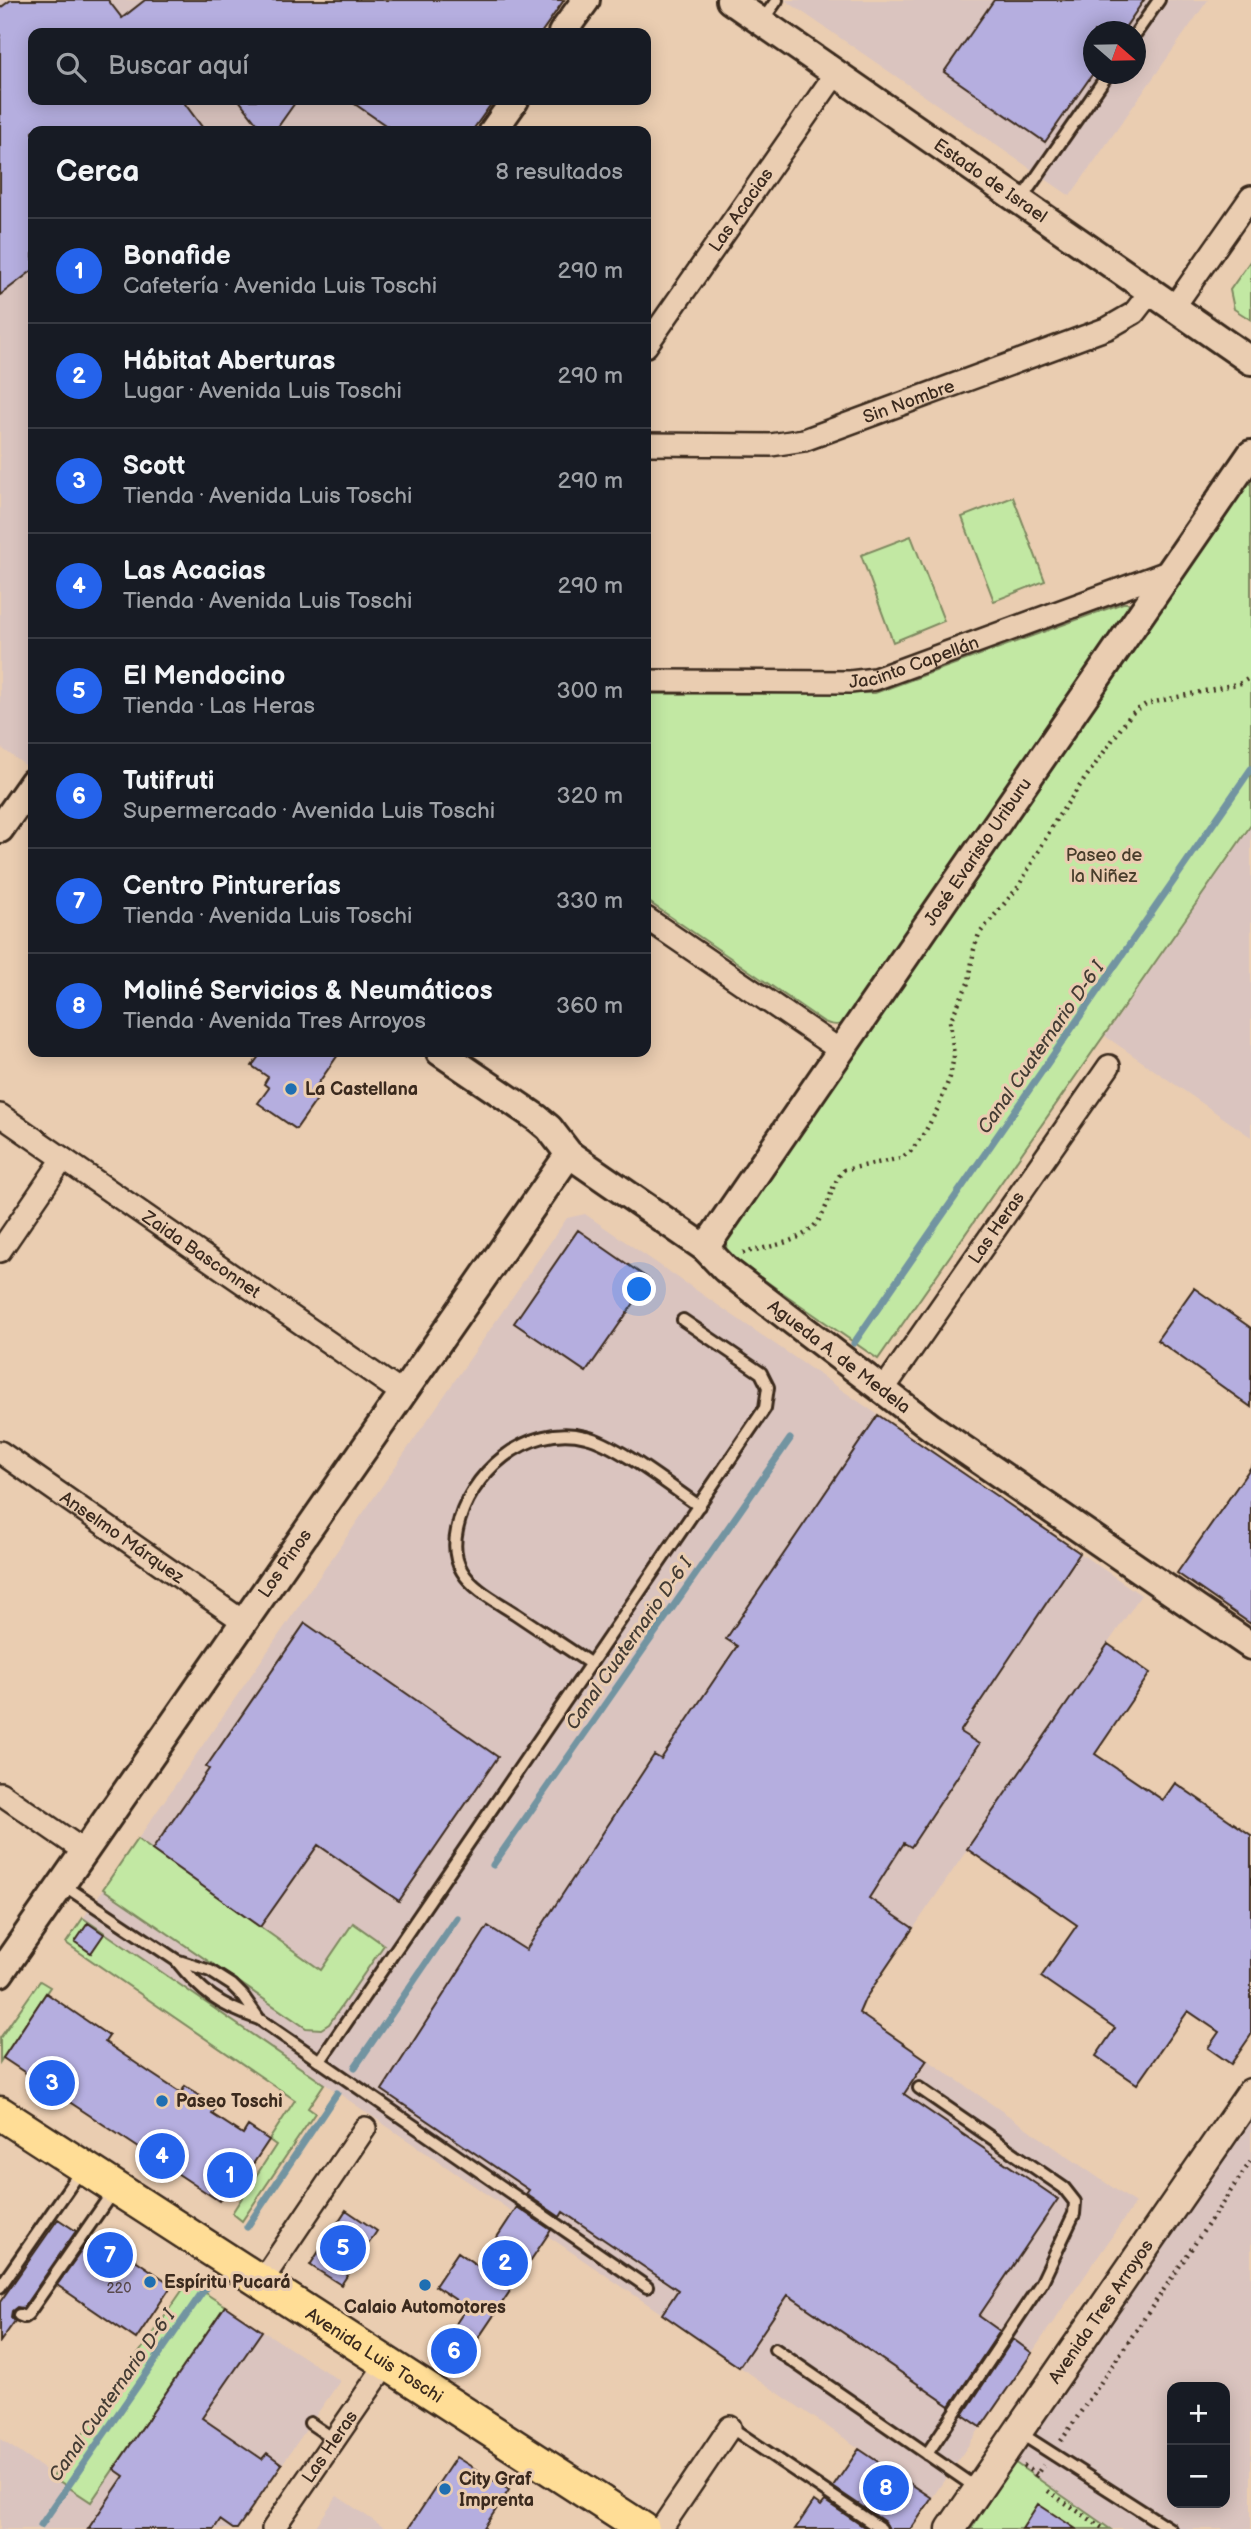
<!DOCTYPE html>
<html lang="es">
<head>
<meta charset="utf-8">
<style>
	:root { --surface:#171b24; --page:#20242c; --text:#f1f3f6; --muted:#9ea1a6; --line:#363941; --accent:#2563eb }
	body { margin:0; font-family:"Balsamiq Sans",sans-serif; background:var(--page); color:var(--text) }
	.controls { position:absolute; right:21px; bottom:21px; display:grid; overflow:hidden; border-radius:14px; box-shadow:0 4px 18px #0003 }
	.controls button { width:63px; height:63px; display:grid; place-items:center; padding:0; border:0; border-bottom:2px solid var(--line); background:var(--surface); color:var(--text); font:35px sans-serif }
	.compass { position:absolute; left:1083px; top:21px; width:63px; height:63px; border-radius:50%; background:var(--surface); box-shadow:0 4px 18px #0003; rotate:110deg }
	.you { position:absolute; left:640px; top:1290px; width:24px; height:24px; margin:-18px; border:5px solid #fff; border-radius:50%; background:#1a73e8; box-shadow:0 0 0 10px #1a73e833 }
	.badge { display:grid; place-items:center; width:46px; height:46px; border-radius:50%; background:var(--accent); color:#fff; font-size:23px; font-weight:700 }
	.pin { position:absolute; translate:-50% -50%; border:4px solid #fff; box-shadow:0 2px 7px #0006 }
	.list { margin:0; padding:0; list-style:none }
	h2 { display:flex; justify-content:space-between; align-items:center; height:91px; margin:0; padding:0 28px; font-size:30px }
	h2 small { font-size:23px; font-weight:400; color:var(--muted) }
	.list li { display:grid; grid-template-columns:46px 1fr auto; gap:21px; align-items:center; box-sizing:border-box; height:105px; padding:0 28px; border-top:2px solid var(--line) }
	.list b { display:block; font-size:26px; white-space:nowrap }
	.list p { margin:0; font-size:23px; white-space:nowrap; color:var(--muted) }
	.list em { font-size:23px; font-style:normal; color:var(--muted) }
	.icon { flex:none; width:38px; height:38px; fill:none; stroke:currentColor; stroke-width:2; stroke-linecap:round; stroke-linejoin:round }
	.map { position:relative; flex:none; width:1251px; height:2529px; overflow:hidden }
	.search { position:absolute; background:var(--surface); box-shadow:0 4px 18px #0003; left:28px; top:28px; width:623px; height:77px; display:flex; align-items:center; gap:18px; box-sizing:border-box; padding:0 24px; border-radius:14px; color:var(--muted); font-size:26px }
	.panel { position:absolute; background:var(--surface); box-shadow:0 4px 18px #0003; left:28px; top:126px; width:623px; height:931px; border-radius:14px }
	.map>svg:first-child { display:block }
	.built { fill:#dac4bf; fill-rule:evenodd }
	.green { fill:#c2e8a3; stroke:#7e8960; stroke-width:2 }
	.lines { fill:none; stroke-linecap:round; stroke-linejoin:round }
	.stream { stroke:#7294a1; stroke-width:7 }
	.building { fill:#b5aedf; stroke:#3b2a1e; stroke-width:2 }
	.service-casing { stroke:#3b2a1e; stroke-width:16 }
	.minor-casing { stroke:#3b2a1e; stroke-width:26 }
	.tertiary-casing { stroke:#3b2a1e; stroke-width:32 }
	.secondary-casing { stroke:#3b2a1e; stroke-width:33 }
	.primary-casing { stroke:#3b2a1e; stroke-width:37 }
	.path { stroke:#3b2a1e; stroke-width:4.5; stroke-dasharray:2 5; stroke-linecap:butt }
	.service { stroke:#eacdb1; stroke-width:10 }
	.minor { stroke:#eacdb1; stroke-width:21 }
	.tertiary { stroke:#eacdb1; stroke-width:26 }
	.secondary { stroke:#eacdb1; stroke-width:28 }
	.primary { stroke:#ffdd96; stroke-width:32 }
	.poi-dot { fill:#1f6fb2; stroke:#eacdb1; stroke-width:2.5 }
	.labels { text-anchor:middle; stroke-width:6; stroke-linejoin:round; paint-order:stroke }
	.number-label { font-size:14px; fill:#5a4b4e }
	.street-label { font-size:18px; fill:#3b2a1e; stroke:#eacdb1 }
	.park-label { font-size:18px; fill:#483d2b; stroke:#eacdb1 }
	.poi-label { font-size:18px; font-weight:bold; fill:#3b2a1e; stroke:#eacdb1; text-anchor:start }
	.water-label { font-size:19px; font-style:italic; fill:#443c34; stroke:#eacdb1 }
</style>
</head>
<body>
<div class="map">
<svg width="1251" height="2529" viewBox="0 0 1251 2529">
	<rect width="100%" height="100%" fill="#eacdb1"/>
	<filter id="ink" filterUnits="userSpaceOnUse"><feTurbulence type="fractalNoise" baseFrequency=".0143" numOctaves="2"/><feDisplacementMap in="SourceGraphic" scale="14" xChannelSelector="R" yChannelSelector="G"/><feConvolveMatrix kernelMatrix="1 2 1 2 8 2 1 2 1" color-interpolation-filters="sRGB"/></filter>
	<g filter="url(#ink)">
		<path class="built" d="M 0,0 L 564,0 L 541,33 L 33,33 L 33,100 L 494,100 L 472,131 L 33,131 L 33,753 L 25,765 L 0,747 Z
			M 785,0 L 1208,0 L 1070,196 ZM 1094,32 L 1136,32 L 1136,74 L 1094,74 Z
			M 1251,825 L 1251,1137 L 1105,1036 Z
			M 585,1214 L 1141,1595 L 857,2011 L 1135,2203 L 932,2498 L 325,2084 L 308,2108 L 66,1943 L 567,1218 Z
			M 1251,2119 L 1251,2529 L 1110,2529 L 1014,2462 ZM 1172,2387 L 1225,2387 L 1225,2503 L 1172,2503 Z
			M 225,2306 L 340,2381 L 237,2529 L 0,2529 L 0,2439 L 91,2501 Z
			M 337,2496 L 386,2529 L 314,2529 Z"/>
		<path class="green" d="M 1251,260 L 1251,320 L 1234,309 L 1230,290 Z
			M 1251,478 L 1251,825 L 878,1359 L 734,1259 L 726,1250 L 727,1238 Z
			M 1013,497 L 1045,581 L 994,601 L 962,517 Z
			M 911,536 L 944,621 L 893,642 L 861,555 Z
			M 1123,603 L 1128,603 L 1130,607 L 848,1019 C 841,1027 833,1026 824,1022 L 646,900 L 646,694 L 875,693 Z
			M 137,1839 L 321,1970 L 353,1923 L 384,1945 L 329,2024 L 321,2029 L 306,2028 L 103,1889 Z
			M 83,1918 L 324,2084 L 308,2108 L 315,2113 L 242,2221 L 232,2213 L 276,2145 L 269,2140 L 295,2100 L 66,1943 Z
			M 40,1981 L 50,1987 L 0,2062 L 0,2038 Z
			M 188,2282 L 225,2306 L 91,2502 L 53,2477 Z
			M 1014,2462 L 1110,2529 L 971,2529 Z"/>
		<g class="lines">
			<path class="stream" d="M 854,1343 L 1251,769
				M 493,1865 L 790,1439
				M 355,2067 L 457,1918
				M 247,2227 L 337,2093
				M 41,2525 L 208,2284"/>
		</g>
		<path class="building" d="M 11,0 L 108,0 L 122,18 L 145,0 L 564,0 L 541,33 L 33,33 L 33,100 L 182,100 L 205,131 L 33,131 L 33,270 L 0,295 L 0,8 Z
			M 994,0 L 1144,0 L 1122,32 L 1094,32 L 1094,72 L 1045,142 L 944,72 Z
			M 239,100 L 297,100 L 275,131 L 263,131 Z
			M 349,100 L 494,100 L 472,131 L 394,131 Z
			M 262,1052 L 340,1052 L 313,1091 L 320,1095 L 296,1129 L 258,1103 L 269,1088 L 264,1084 L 268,1077 L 252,1066 Z
			M 578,1230 L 650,1280 L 586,1372 L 514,1323 Z
			M 1194,1288 L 1251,1328 L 1251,1407 L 1157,1340 Z
			M 878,1415 L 1080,1553 L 960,1732 L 979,1744 L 911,1847 L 904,1843 L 869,1898 L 913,1928 L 865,1999 L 859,2013 L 927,2060 L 904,2094 L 1058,2199 L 979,2316 L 1000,2331 L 950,2406 L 788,2295 L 739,2367 L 662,2314 L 678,2290 L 563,2212 L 560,2217 L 526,2194 L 529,2190 L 382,2090 L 488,1926 L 526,1950 L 654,1755 L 661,1759 L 737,1646 L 726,1639 Z
			M 1251,1467 L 1251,1624 L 1177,1573 Z
			M 305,1623 L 498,1757 L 399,1901 L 318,1845 L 260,1927 L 152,1850 L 209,1769 L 206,1767 Z
			M 1108,1644 L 1150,1673 L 1095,1754 L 1163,1800 L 1175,1783 L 1251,1835 L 1251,2035 L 1231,2064 L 1208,2048 L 1219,2032 L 1188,2011 L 1137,2084 L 1096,2056 L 1115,2028 L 1041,1977 L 1077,1925 L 967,1849 Z
			M 88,1923 L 104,1934 L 91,1953 L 75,1942 Z
			M 46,1993 L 109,2036 L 105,2042 L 149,2072 L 181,2093 L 185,2086 L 217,2107 L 212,2114 L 243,2134 L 248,2126 L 269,2140 L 231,2197 L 225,2193 L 219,2201 L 3,2058 Z
			M 517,2207 L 551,2230 L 461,2364 L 439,2349 L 465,2310 L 454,2302 L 456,2300 L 435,2286 L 458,2252 L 478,2266 Z
			M 346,2210 L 377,2231 L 341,2285 L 310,2265 Z
			M 58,2219 L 76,2231 L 23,2308 L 17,2307 L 12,2311 L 11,2317 L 15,2321 L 0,2342 L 0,2302 Z
			M 103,2238 L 172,2285 L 136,2339 L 57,2285 L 89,2240 L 98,2246 Z
			M 225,2306 L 262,2331 L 202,2418 L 262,2459 L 267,2453 L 282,2464 L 237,2529 L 233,2529 L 220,2520 L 214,2529 L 88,2529 L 124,2476 L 114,2469 Z
			M 1013,2339 L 1032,2353 L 981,2427 L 963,2415 Z
			M 859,2449 L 932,2498 L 911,2529 L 889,2529 L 885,2522 L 833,2487 Z
			M 456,2457 L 509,2490 L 483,2529 L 408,2529 Z
			M 814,2501 L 821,2506 L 825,2501 L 867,2529 L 795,2529 Z
			M 1038,2504 L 1076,2529 L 1022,2529 Z"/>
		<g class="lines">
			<g class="service-casing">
				<path id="service" d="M 762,21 L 777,0
					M 1136,33 L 1159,0
					M 1020,201 L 1108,74
					M 591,1664 C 566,1647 541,1631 516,1614 C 498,1602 473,1590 462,1571 C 454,1558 454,1544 457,1530 C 468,1474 527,1422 586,1437 C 617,1444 671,1487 699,1506
					M 62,1884 L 176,1960 L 210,1971 L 232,1985 L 243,1996 L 259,2019
					M 176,1960 C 202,1993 219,2005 259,2019 L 647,2287
					M 320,2061 L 765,1408 L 768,1387 L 761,1373 L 683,1320
					M 919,2088 L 1064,2188 L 1075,2202 L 1074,2214 L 1042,2282 L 927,2454
					M 0,2287 L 82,2169
					M 19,2315 L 24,2317 L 28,2314 L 114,2190
					M 775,2349 L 978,2489
					M 310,2423 L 335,2440
					M 730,2427 L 881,2529
					M 1020,2433 L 1170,2529"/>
			</g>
			<g class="minor-casing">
				<g id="minor">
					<path d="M 1174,307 L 1251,197"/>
					<path id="s1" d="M 646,346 L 836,73"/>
					<path id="s2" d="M 646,444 L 771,445 L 804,440 L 1108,328 L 1134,313 L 1151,291"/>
					<path id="s3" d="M 646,681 L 850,682 L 875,679 L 1170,571"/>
					<path d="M 646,918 L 841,1051"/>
					<path id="s4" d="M 0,1115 L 402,1393"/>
					<path d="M 0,1251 L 63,1159"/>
					<path id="s5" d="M 883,1390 L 1109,1066"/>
					<path id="s6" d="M 0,1452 L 244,1622"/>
					<path d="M 0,1793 L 84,1851"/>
					<path d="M 261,2282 L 365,2128"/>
					<path id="s7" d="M 273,2529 L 387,2363"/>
					<path d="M 661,2529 L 730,2427"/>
				</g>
			</g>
			<g class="tertiary-casing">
				<g id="tertiary">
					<path id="s8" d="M 730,0 L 1251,361"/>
					<path d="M 562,33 L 586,0"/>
					<path d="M 493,131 L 515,100"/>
					<path d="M 0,829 L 33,782"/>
					<path id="s9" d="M 440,1052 L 537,1118 L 549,1128 L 569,1154 L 705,1248 L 725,1269 L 931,1427 L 1251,1646"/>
					<path id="s10" d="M 705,1248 L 1251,454"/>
					<path id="s11" d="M 0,1973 L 569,1154"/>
				</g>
			</g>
			<g class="secondary-casing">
				<g id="secondary">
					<path id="s12" d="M 951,2529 L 1251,2093"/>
				</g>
			</g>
			<g class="primary-casing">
				<g id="primary">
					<path id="s13" d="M 0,2113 L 643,2529"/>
				</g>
			</g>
			<path class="path" d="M 743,1253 C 773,1245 810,1243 824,1211 C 831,1197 833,1181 844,1170 L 901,1158 L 911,1151 L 925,1132 L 938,1108 L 950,1077 L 954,1056 L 950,1021 L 969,981 L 974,949 L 979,934 L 1019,886 L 1057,818 L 1131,714 L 1146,704 L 1241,683 L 1251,677
				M 1061,2441 L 1251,2161
				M 1023,2466 L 1037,2474
				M 1035,2477 L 1043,2465
				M 1048,2491 L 1104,2529"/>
			<use href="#service" class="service"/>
			<use href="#minor" class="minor"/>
			<use href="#tertiary" class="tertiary"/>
			<use href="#secondary" class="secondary"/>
			<use href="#primary" class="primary"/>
		</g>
	</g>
	<g class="poi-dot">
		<circle cx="291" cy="1089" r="7"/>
		<circle cx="162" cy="2101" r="7"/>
		<circle cx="150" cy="2282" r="7"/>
		<circle cx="425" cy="2285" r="7"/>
		<circle cx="445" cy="2489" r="7"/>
	</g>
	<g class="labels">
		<g class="number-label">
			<text x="119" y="2293">220</text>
		</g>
		<g class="street-label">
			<text dy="6" stroke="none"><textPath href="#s8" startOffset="317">Estado de Israel</textPath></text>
			<text dy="6" stroke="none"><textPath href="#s1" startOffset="166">Las Acacias</textPath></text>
			<text dy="6" stroke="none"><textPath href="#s2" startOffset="270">Sin Nombre</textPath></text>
			<text dy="6" stroke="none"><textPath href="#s3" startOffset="271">Jacinto Capellán</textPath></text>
			<text dy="6" stroke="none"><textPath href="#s10" startOffset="481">José Evaristo Uriburu</textPath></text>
			<text dy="6" stroke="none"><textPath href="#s5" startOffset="198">Las Heras</textPath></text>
			<text dy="6" stroke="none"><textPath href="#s4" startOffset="245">Zaida Basconnet</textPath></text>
			<text dy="6" stroke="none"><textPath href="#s9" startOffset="504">Agueda A. de Medela</textPath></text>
			<text dy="6" stroke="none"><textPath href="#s6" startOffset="149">Anselmo Márquez</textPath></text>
			<text dy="6" stroke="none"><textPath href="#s11" startOffset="499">Los Pinos</textPath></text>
			<text dy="6" stroke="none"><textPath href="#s12" startOffset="264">Avenida Tres Arroyos</textPath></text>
			<text dy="6" stroke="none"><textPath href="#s13" startOffset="446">Avenida Luis Toschi</textPath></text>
			<text dy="6" stroke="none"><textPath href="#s7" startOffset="100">Las Heras</textPath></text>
		</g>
		<g class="park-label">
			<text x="1104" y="861">Paseo de<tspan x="1104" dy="21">la Niñez</tspan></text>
		</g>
		<g class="poi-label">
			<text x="305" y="1095">La Castellana</text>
			<text x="176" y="2107">Paseo Toschi</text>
			<text x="164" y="2288">Espíritu Pucará</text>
			<text x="425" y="2313" text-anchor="middle">Calaio Automotores</text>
			<text x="459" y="2485">City Graf<tspan x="459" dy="21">Imprenta</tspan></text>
		</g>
		<g class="water-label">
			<text transform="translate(1040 1047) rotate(-55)" y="7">Canal Cuaternario D-6 I</text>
			<text transform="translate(628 1643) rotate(-55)" y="7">Canal Cuaternario D-6 I</text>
			<text transform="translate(111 2395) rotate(-55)" y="7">Canal Cuaternario D-6 I</text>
		</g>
	</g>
</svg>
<div class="controls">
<button>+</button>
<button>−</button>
</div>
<svg class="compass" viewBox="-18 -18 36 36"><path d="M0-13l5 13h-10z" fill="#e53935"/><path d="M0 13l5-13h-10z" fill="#9ea1a6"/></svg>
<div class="you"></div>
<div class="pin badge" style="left:230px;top:2175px">1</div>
<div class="pin badge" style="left:505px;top:2263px">2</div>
<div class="pin badge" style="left:52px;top:2083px">3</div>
<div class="pin badge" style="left:162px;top:2156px">4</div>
<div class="pin badge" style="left:343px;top:2248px">5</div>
<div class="pin badge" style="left:454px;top:2351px">6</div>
<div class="pin badge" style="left:110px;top:2255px">7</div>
<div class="pin badge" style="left:886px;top:2488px">8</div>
<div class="search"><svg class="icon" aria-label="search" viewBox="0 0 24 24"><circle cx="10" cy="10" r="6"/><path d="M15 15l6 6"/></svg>Buscar aquí</div>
<section class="panel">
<h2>Cerca<small>8 resultados</small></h2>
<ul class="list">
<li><span class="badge">1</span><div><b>Bonafide</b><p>Cafetería · Avenida Luis Toschi</p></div><em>290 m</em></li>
<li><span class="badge">2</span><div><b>Hábitat Aberturas</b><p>Lugar · Avenida Luis Toschi</p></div><em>290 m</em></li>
<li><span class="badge">3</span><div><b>Scott</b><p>Tienda · Avenida Luis Toschi</p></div><em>290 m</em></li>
<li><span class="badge">4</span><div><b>Las Acacias</b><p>Tienda · Avenida Luis Toschi</p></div><em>290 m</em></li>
<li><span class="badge">5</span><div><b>El Mendocino</b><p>Tienda · Las Heras</p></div><em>300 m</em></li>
<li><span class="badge">6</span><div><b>Tutifruti</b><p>Supermercado · Avenida Luis Toschi</p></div><em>320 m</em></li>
<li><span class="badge">7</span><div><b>Centro Pinturerías</b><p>Tienda · Avenida Luis Toschi</p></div><em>330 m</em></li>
<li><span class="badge">8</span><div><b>Moliné Servicios &amp; Neumáticos</b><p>Tienda · Avenida Tres Arroyos</p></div><em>360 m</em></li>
</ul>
</section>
</div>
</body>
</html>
